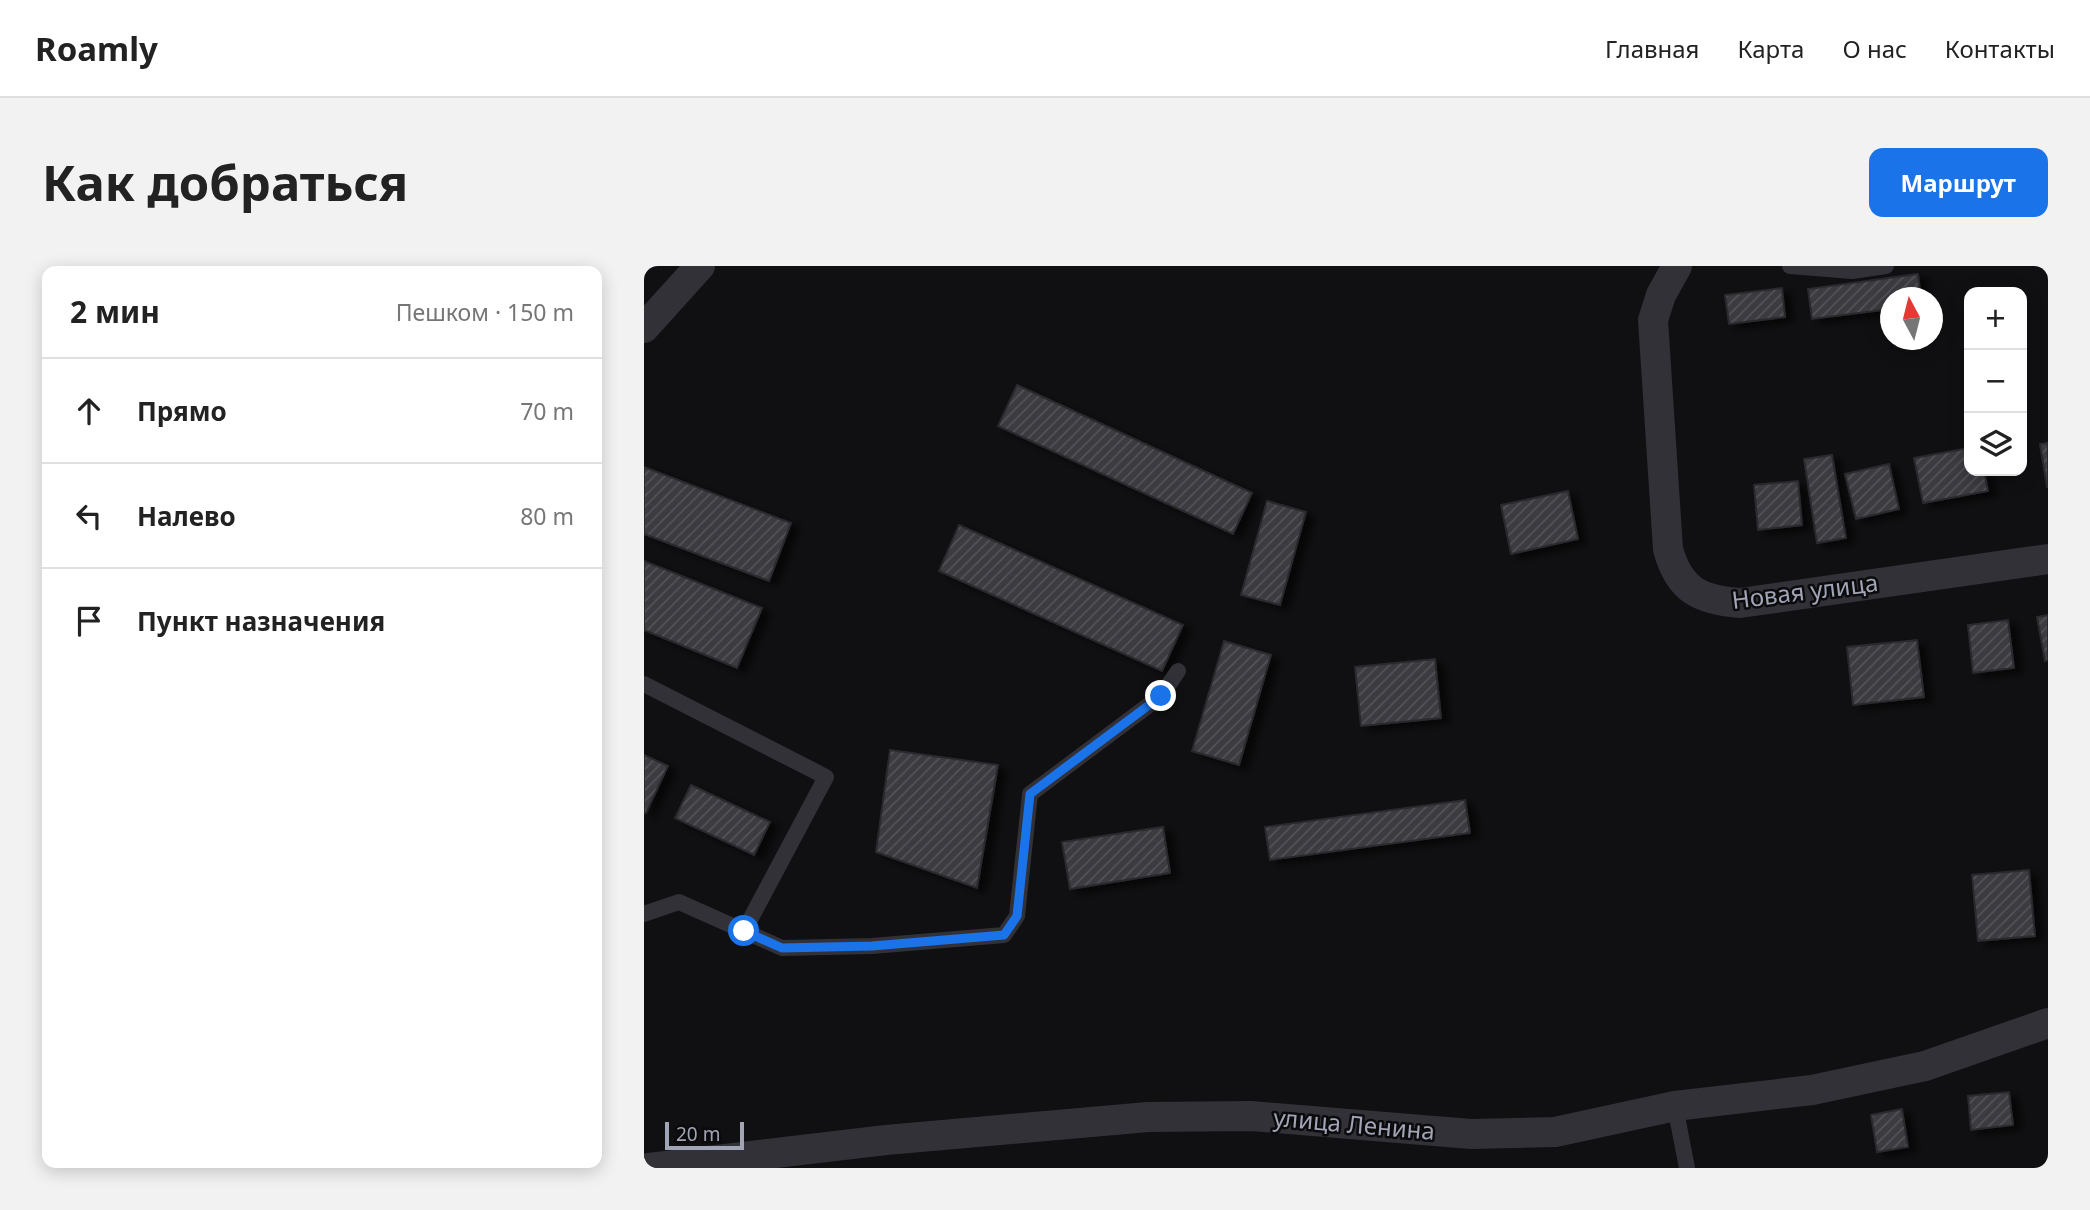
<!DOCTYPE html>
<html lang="ru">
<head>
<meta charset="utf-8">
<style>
	:root { --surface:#fff; --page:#f2f2f2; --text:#222; --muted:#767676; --line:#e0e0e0; --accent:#1a73e8 }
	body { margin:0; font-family:"Noto Sans",sans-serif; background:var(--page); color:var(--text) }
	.controls { position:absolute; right:21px; top:21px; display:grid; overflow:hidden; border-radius:14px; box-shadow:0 4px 18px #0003 }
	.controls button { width:63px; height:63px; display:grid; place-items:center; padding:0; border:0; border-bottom:2px solid var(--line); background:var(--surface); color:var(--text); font:35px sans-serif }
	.compass { position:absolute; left:1236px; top:21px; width:63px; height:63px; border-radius:50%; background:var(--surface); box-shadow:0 4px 18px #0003; rotate:353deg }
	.scale { position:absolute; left:21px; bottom:18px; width:79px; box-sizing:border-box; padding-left:7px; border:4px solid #a0a4b4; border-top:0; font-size:19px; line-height:24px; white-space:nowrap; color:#a0a4b4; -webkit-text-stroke:5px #0b0b0d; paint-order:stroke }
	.stop { position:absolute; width:21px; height:21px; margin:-16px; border:5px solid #1a73e8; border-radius:50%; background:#fff }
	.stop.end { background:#1a73e8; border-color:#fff; box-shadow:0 2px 7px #0008 }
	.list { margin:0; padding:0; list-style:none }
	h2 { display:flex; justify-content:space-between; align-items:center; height:91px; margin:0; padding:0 28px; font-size:30px }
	h2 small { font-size:23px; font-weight:400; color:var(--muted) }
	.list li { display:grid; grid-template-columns:46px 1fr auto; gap:21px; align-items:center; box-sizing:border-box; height:105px; padding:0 28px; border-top:2px solid var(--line) }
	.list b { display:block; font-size:26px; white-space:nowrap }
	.list em { font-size:23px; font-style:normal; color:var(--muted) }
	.icon { flex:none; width:38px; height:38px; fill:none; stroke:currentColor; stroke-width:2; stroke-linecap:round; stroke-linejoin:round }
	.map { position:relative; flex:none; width:1404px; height:902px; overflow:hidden; border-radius:14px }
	header { display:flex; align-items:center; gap:42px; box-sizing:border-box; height:98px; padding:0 35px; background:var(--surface); border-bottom:2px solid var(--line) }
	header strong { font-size:33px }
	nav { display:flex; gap:38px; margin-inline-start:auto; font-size:24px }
	.intro { display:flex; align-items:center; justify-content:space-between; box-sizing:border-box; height:168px; padding:0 42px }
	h1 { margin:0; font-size:49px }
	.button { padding:18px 32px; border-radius:14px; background:var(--accent); color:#fff; font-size:24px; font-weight:700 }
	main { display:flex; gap:42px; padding:0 42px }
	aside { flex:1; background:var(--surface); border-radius:14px; box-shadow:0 4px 18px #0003 }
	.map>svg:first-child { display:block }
	.building { fill:url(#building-hatch); stroke:#2a2a2e; stroke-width:2; filter:url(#shadow) }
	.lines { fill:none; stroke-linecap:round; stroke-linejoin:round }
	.lane { stroke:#313137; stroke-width:16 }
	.street { stroke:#313137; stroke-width:30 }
	.route { stroke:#1a73e8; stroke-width:9 }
	.labels { text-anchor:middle; stroke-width:5; stroke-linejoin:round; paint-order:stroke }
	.street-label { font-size:24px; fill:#a0a4b4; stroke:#0b0b0d }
</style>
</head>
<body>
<header>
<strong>Roamly</strong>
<nav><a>Главная</a><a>Карта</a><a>О нас</a><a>Контакты</a></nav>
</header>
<div class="intro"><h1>Как добраться</h1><a class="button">Маршрут</a></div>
<main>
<aside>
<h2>2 мин<small>Пешком · 150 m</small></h2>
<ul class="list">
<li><svg class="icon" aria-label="ahead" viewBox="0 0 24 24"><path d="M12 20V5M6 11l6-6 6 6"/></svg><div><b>Прямо</b></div><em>70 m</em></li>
<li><svg class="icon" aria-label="left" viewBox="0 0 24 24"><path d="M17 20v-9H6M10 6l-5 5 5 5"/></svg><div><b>Налево</b></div><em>80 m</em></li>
<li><svg class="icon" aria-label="arrive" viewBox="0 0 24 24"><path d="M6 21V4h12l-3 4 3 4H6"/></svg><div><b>Пункт назначения</b></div></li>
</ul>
</aside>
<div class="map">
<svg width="1404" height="902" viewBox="0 0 1404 902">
	<defs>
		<pattern id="building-hatch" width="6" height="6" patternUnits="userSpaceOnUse" patternTransform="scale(1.75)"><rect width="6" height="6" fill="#3a3a40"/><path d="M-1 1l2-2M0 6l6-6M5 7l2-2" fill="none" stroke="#535459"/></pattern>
		<filter id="shadow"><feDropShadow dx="8" dy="4.5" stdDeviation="3.5" flood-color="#0009"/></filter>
	</defs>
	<rect width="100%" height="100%" fill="#101012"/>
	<path class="building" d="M 1274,8 L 1277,32 L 1246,32 L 1246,43 L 1168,53 L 1164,23 Z
		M 1138,22 L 1141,51 L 1085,58 L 1081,29 Z
		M 373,119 L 608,227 L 589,268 L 354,160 Z
		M 1404,177 L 1404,220 L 1403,221 L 1396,178 Z
		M 1325,182 L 1325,205 L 1340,205 L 1344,225 L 1279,237 L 1270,192 Z
		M 1188,189 L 1202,272 L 1173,277 L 1160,193 Z
		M 1245,198 L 1255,243 L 1212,253 L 1201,208 Z
		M 0,201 L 147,257 L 125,315 L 0,268 Z
		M 1154,215 L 1158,259 L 1114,264 L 1110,219 Z
		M 924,225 L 934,273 L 867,288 L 857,239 Z
		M 623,235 L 662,246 L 636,339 L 597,329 Z
		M 315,259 L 539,359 L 518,405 L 295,305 Z
		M 0,295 L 118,342 L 93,402 L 0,364 Z
		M 1404,349 L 1404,394 L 1401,395 L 1393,351 Z
		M 1364,354 L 1370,402 L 1329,407 L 1324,359 Z
		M 1273,374 L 1280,431 L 1209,439 L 1203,381 Z
		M 580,375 L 627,389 L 595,499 L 548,485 Z
		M 791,393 L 797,452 L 717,460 L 711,401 Z
		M 246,484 L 354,499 L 333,622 L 232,586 Z
		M 0,489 L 24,500 L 2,547 L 0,547 Z
		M 47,519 L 126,556 L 110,589 L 31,552 Z
		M 821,534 L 826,567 L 626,594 L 621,561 Z
		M 519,561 L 526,607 L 426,623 L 418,576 Z
		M 1385,604 L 1391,670 L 1334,675 L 1328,609 Z
		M 1365,826 L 1369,859 L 1327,864 L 1324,830 Z
		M 1258,843 L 1264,881 L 1233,886 L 1227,849 Z"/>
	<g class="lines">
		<path class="lane" d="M 1146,0 L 1208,5 L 1242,0
			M 0,418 L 182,511 L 100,665
			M 0,648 L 35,636 L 138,682 L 228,680 L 360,669 L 373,650 L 386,528 L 517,430 L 534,405
			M 1031,840 L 1043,902"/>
		<path class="street" d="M 1033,0 L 1017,29 L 1009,54 L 1024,283 C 1035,324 1056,334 1096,337 L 1404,293
			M 0,62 L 56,0
			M 5,902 L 242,874 L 504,851 L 607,850 L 827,868 L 911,866 L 1031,840 L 1168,824 L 1281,800 L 1404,757"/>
	</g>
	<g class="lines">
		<path class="route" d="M 100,665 L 138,682 L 228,680 L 360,669 L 373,650 L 386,528 L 517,430"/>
	</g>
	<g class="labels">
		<g class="street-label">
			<text transform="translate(1161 326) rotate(-7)" y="8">Новая улица</text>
			<text transform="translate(710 859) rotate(5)" y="8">улица Ленина</text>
		</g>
	</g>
</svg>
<div class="controls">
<button>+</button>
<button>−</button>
<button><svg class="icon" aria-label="layers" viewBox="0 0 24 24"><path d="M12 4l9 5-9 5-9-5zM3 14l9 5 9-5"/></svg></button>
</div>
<svg class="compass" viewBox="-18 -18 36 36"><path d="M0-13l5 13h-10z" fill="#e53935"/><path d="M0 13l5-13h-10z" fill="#767676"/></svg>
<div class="scale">20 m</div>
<div class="stop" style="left:100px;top:665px"></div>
<div class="stop end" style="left:517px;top:430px"></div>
</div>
</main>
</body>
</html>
